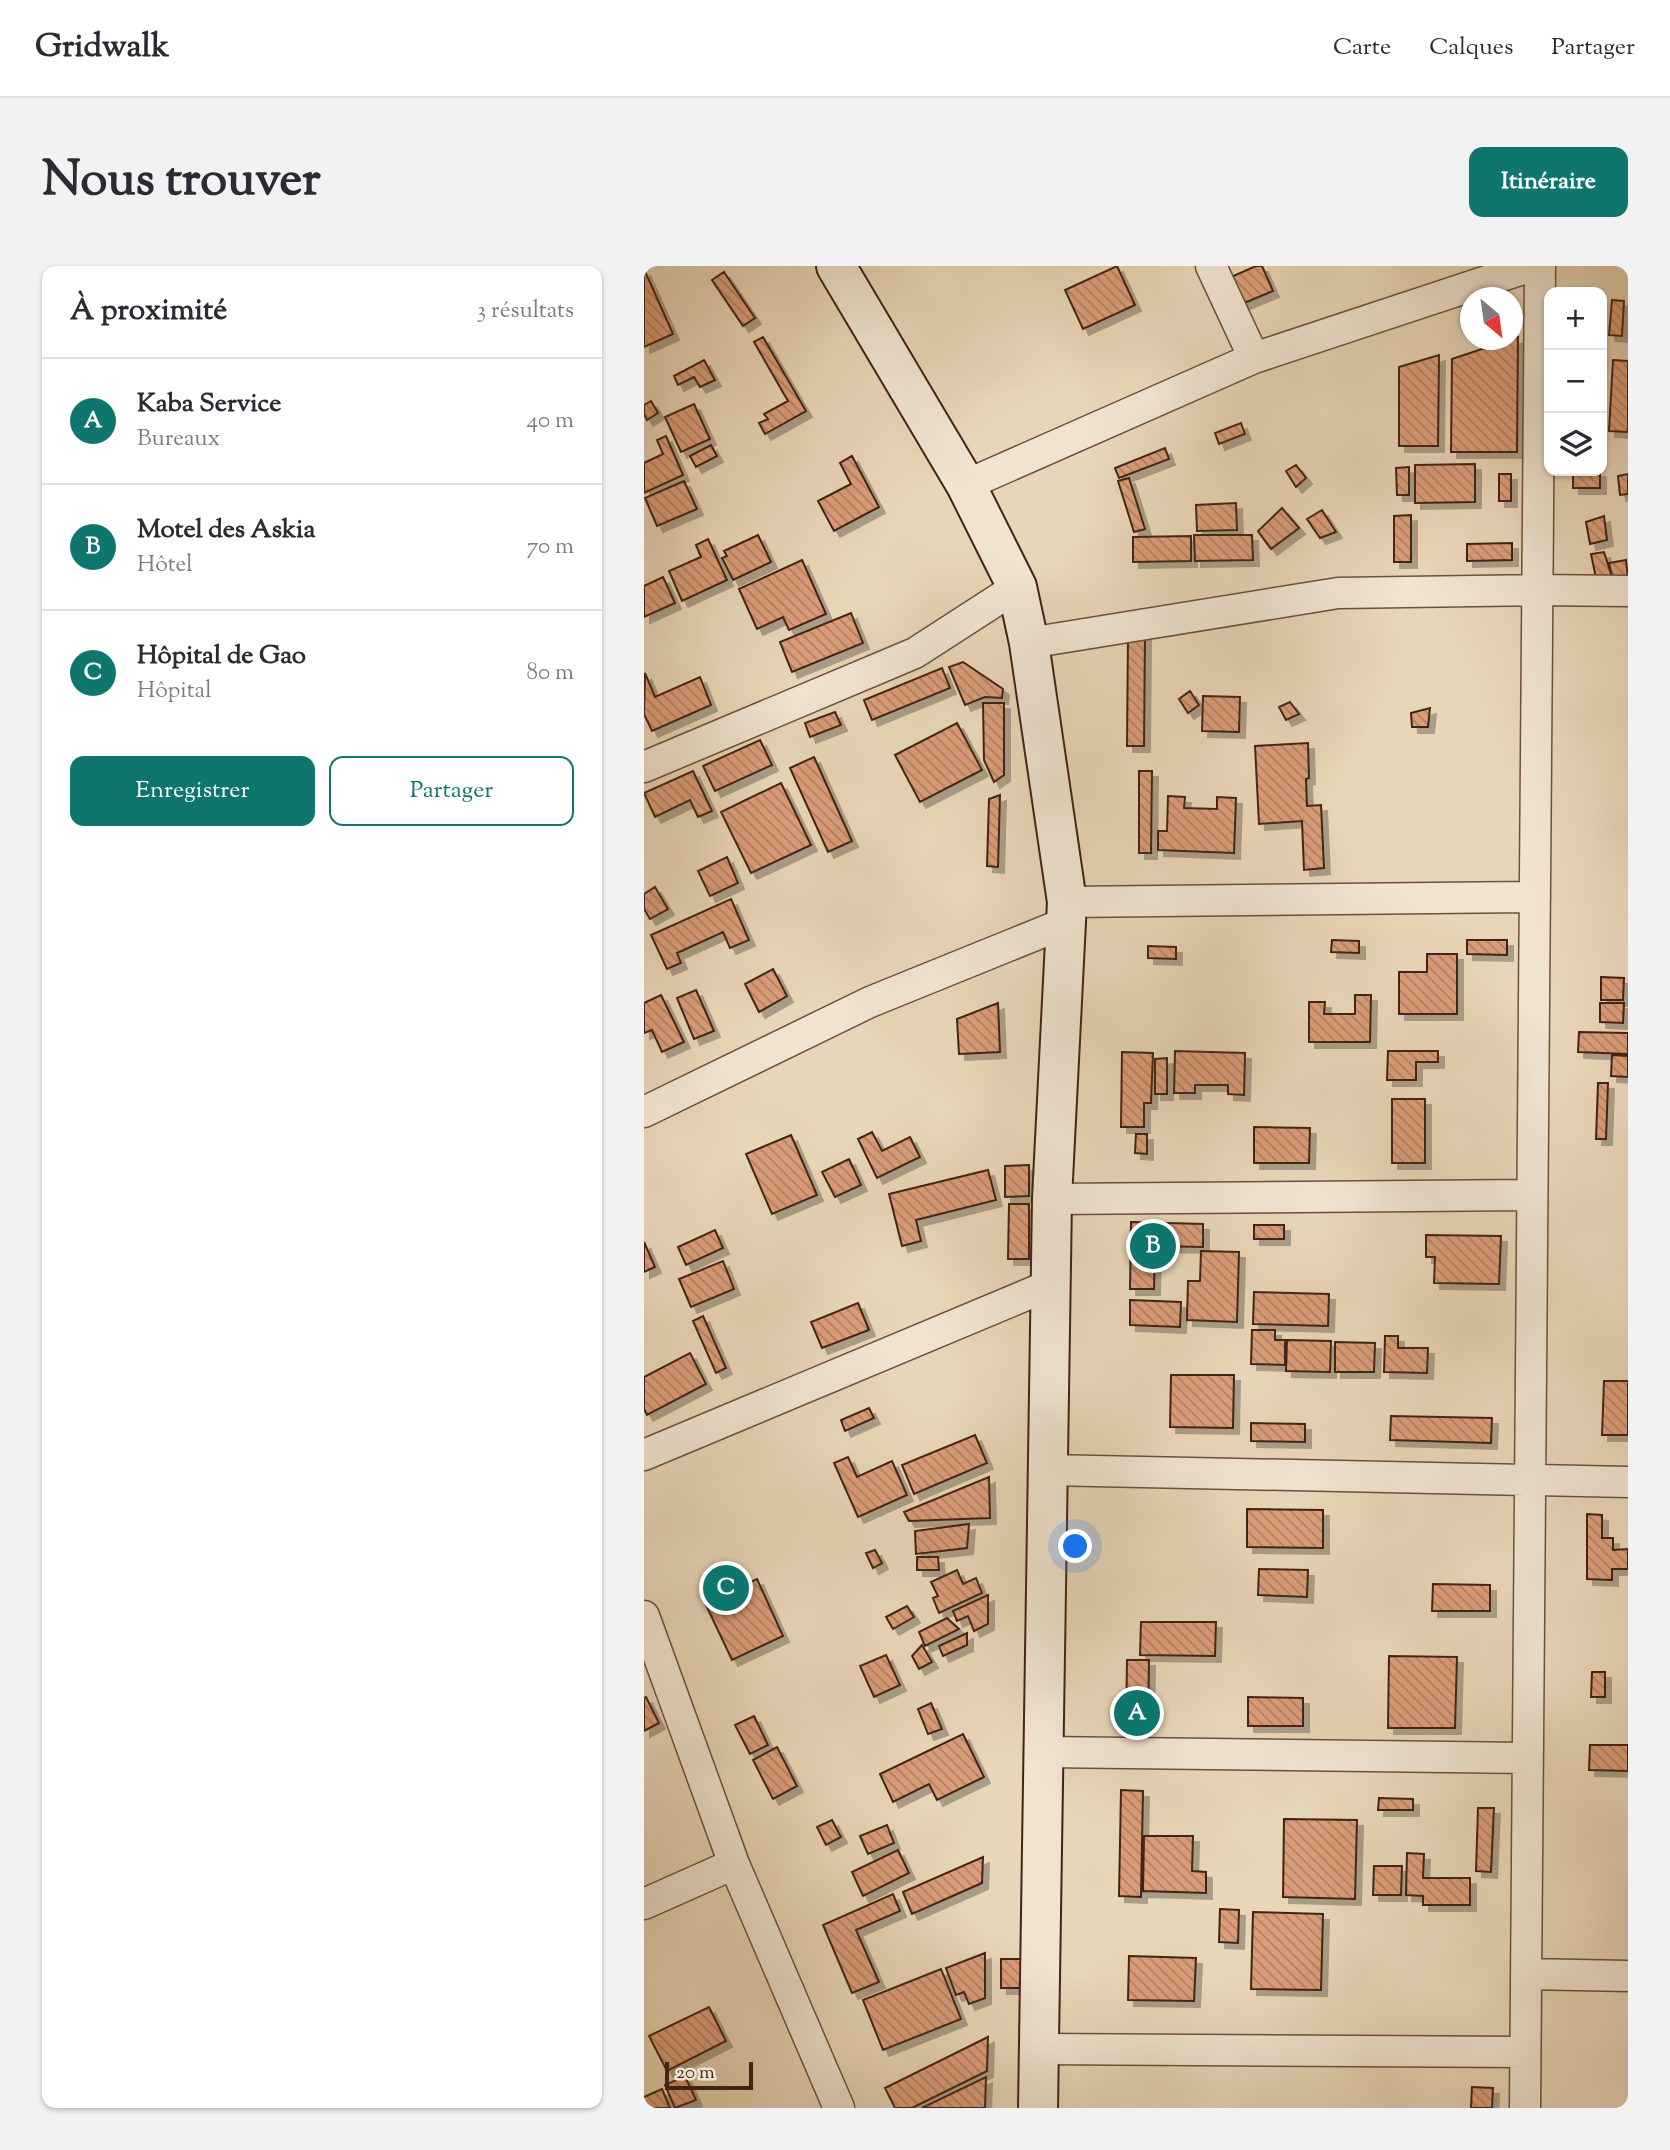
<!DOCTYPE html>
<html lang="fr">
<head>
<meta charset="utf-8">
<style>
	:root { --surface:#fff; --page:#f2f2f3; --text:#2b2b33; --muted:#7c7c81; --line:#e1e1e2; --accent:#0f766e }
	body { margin:0; font-family:"Sorts Mill Goudy",serif; background:var(--page); color:var(--text) }
	.controls { position:absolute; right:21px; top:21px; display:grid; overflow:hidden; border-radius:14px; box-shadow:0 2px 5px #0004 }
	.controls button { width:63px; height:63px; display:grid; place-items:center; padding:0; border:0; border-bottom:2px solid var(--line); background:var(--surface); color:var(--text); font:35px sans-serif }
	.compass { position:absolute; left:816px; top:21px; width:63px; height:63px; border-radius:50%; background:var(--surface); box-shadow:0 2px 5px #0004; rotate:151deg }
	.scale { position:absolute; left:21px; bottom:18px; width:88px; box-sizing:border-box; padding-left:7px; border:4px solid #422414; border-top:0; font-size:19px; line-height:24px; white-space:nowrap; color:#422414; -webkit-text-stroke:5px #f0e4d1; paint-order:stroke }
	.you { position:absolute; left:432px; top:1281px; width:24px; height:24px; margin:-18px; border:5px solid #fff; border-radius:50%; background:#1a73e8; box-shadow:0 0 0 10px #1a73e833 }
	.badge { display:grid; place-items:center; width:46px; height:46px; border-radius:50%; background:var(--accent); color:#fff; font-size:23px; font-weight:700 }
	.pin { position:absolute; translate:-50% -50%; border:4px solid #fff; box-shadow:0 2px 7px #0006 }
	.list { margin:0; padding:0; list-style:none }
	h2 { display:flex; justify-content:space-between; align-items:center; height:91px; margin:0; padding:0 28px; font-size:30px }
	h2 small { font-size:23px; font-weight:400; color:var(--muted) }
	.list li { display:grid; grid-template-columns:46px 1fr auto; gap:21px; align-items:center; box-sizing:border-box; height:126px; padding:0 28px; border-top:2px solid var(--line) }
	.list b { display:block; font-size:26px; white-space:nowrap }
	.list p { margin:0; font-size:23px; white-space:nowrap; color:var(--muted) }
	.list em { font-size:23px; font-style:normal; color:var(--muted) }
	.actions { display:flex; gap:14px; padding:21px 28px }
	.actions a { flex:1; padding:16px 0; border:2px solid var(--accent); border-radius:14px; text-align:center; font-size:24px; color:var(--accent) }
	.actions .main { background:var(--accent); color:#fff }
	.icon { flex:none; width:38px; height:38px; fill:none; stroke:currentColor; stroke-width:2; stroke-linecap:round; stroke-linejoin:round }
	.map { position:relative; flex:none; width:984px; height:1842px; overflow:hidden; border-radius:14px }
	header { display:flex; align-items:center; gap:42px; box-sizing:border-box; height:98px; padding:0 35px; background:var(--surface); border-bottom:2px solid var(--line) }
	header strong { font-size:33px }
	nav { display:flex; gap:38px; margin-inline-start:auto; font-size:24px }
	.intro { display:flex; align-items:center; justify-content:space-between; box-sizing:border-box; height:168px; padding:0 42px }
	h1 { margin:0; font-size:49px }
	.button { padding:18px 32px; border-radius:14px; background:var(--accent); color:#fff; font-size:24px; font-weight:700 }
	main { display:flex; gap:42px; padding:0 42px }
	aside { flex:1; background:var(--surface); border-radius:14px; box-shadow:0 2px 5px #0004 }
	.map>svg:first-child { display:block }
	.building { fill:url(#building-back-hatch); stroke:#422414; stroke-width:2; filter:url(#shadow) }
	.lines { fill:none; stroke-linecap:round; stroke-linejoin:round }
	.street-casing { stroke:#6c503d; stroke-width:33 }
	.secondary-casing { stroke:#422414; stroke-width:42 }
	.street { stroke:#f0e4d1; stroke-width:30 }
	.secondary { stroke:#f0e4d1; stroke-width:38 }
</style>
</head>
<body>
<header>
<strong>Gridwalk</strong>
<nav><a>Carte</a><a>Calques</a><a>Partager</a></nav>
</header>
<div class="intro"><h1>Nous trouver</h1><a class="button">Itinéraire</a></div>
<main>
<aside>
<h2>À proximité<small>3 résultats</small></h2>
<ul class="list">
<li><span class="badge">A</span><div><b>Kaba Service</b><p>Bureaux</p></div><em>40 m</em></li>
<li><span class="badge">B</span><div><b>Motel des Askia</b><p>Hôtel</p></div><em>70 m</em></li>
<li><span class="badge">C</span><div><b>Hôpital de Gao</b><p>Hôpital</p></div><em>80 m</em></li>
</ul>
<div class="actions"><a class="main">Enregistrer</a><a>Partager</a></div>
</aside>
<div class="map">
<svg width="984" height="1842" viewBox="0 0 984 1842">
	<defs>
		<pattern id="building-back-hatch" width="6" height="6" patternUnits="userSpaceOnUse" patternTransform="scale(1.75)"><rect width="6" height="6" fill="#db9d79"/><path d="M-1 5l2 2M0 0l6 6M5-1l2 2" fill="none" stroke="#b38062"/></pattern>
		<filter id="shadow"><feDropShadow dx="6" dy="6" stdDeviation="0" flood-color="#0004"/></filter>
	</defs>
	<rect width="100%" height="100%" fill="#e8d6b8"/>
	<filter id="stains"><feTurbulence type="fractalNoise" baseFrequency=".00286" numOctaves="4"/><feColorMatrix values="0 0 0 0 .2 0 0 0 0 .09 0 0 0 0 .02 0 0 0 .5 -.17"/></filter>
	<radialGradient id="worn" r=".72"><stop offset=".6" stop-color="#630" stop-opacity="0"/><stop offset="1" stop-color="#630" stop-opacity=".3"/></radialGradient>
	<path class="building" d="M 473,0 L 491,39 L 439,63 L 421,24 Z
		M 612,0 L 618,0 L 629,25 L 598,38 L 587,11 Z
		M 0,3 L 29,68 L 0,81 Z
		M 80,6 L 111,52 L 99,60 L 68,14 Z
		M 968,34 L 980,35 L 978,70 L 965,69 Z
		M 119,71 L 162,145 L 121,168 L 115,157 L 124,153 L 120,148 L 144,135 L 110,76 Z
		M 874,71 L 873,186 L 807,186 L 808,93 Z
		M 795,89 L 794,180 L 755,180 L 755,101 Z
		M 60,94 L 71,114 L 56,121 L 50,111 L 34,119 L 30,110 Z
		M 969,94 L 984,95 L 984,166 L 965,165 Z
		M 7,135 L 14,147 L 3,154 L 0,148 L 0,139 Z
		M 50,138 L 66,173 L 37,186 L 21,151 Z
		M 597,157 L 601,168 L 575,178 L 571,167 Z
		M 22,170 L 39,209 L 0,227 L 0,197 L 19,188 L 13,174 Z
		M 67,179 L 73,190 L 52,201 L 46,190 Z
		M 521,182 L 525,193 L 475,212 L 471,202 Z
		M 208,190 L 235,241 L 190,265 L 174,235 L 207,218 L 196,197 Z
		M 831,198 L 831,236 L 771,237 L 771,199 Z
		M 652,199 L 662,212 L 652,221 L 642,205 Z
		M 765,201 L 765,229 L 753,229 L 752,202 Z
		M 929,205 L 956,205 L 956,222 L 929,222 Z
		M 855,208 L 867,208 L 867,235 L 855,235 Z
		M 984,208 L 984,228 L 976,229 L 974,210 Z
		M 485,212 L 501,263 L 490,266 L 474,215 Z
		M 40,215 L 53,243 L 13,260 L 1,232 Z
		M 592,237 L 593,264 L 553,265 L 552,239 Z
		M 638,242 L 655,262 L 627,283 L 614,265 Z
		M 678,244 L 692,266 L 676,272 L 663,253 Z
		M 767,249 L 767,296 L 750,296 L 750,250 Z
		M 960,250 L 963,274 L 946,278 L 942,256 Z
		M 114,269 L 127,296 L 89,314 L 78,292 L 83,290 L 80,285 Z
		M 550,269 L 608,269 L 609,294 L 551,295 Z
		M 547,270 L 547,295 L 489,296 L 489,271 Z
		M 64,273 L 83,314 L 38,335 L 25,305 L 57,291 L 52,279 Z
		M 868,277 L 868,294 L 823,295 L 823,278 Z
		M 960,286 L 969,314 L 952,312 L 947,288 Z
		M 158,294 L 182,348 L 145,364 L 139,351 L 113,363 L 95,323 Z
		M 982,294 L 984,313 L 969,314 L 965,297 Z
		M 19,311 L 31,337 L 0,351 L 0,320 Z
		M 207,347 L 219,377 L 148,406 L 136,376 Z
		M 484,368 L 501,368 L 500,480 L 483,480 Z
		M 319,396 L 359,423 L 358,432 L 341,431 L 321,439 L 305,401 Z
		M 298,402 L 306,422 L 228,454 L 220,434 Z
		M 1,407 L 11,431 L 56,411 L 67,439 L 8,465 L 0,448 Z
		M 546,425 L 555,439 L 544,447 L 535,433 Z
		M 559,430 L 596,431 L 595,466 L 558,465 Z
		M 646,436 L 655,448 L 642,454 L 635,441 Z
		M 339,437 L 360,437 L 360,509 L 350,516 L 340,494 Z
		M 786,442 L 784,461 L 768,461 L 767,447 Z
		M 191,446 L 197,459 L 166,471 L 161,457 Z
		M 313,457 L 338,504 L 276,536 L 251,489 Z
		M 116,474 L 128,499 L 71,525 L 59,500 Z
		M 664,477 L 665,512 L 662,513 L 663,540 L 677,539 L 680,602 L 660,604 L 658,555 L 615,558 L 611,480 Z
		M 170,491 L 208,575 L 184,586 L 146,502 Z
		M 49,505 L 68,545 L 54,551 L 46,534 L 11,551 L 0,527 Z
		M 495,505 L 508,505 L 507,587 L 495,587 Z
		M 137,517 L 167,579 L 107,607 L 77,546 Z
		M 356,529 L 354,601 L 343,600 L 345,533 Z
		M 524,530 L 541,531 L 540,542 L 573,543 L 573,531 L 592,532 L 590,587 L 514,584 L 514,565 L 523,565 Z
		M 83,591 L 94,617 L 66,630 L 54,605 Z
		M 11,621 L 24,643 L 6,653 L 0,643 L 0,628 Z
		M 87,633 L 105,674 L 86,682 L 79,666 L 33,687 L 37,697 L 23,703 L 7,669 Z
		M 688,674 L 715,675 L 715,687 L 687,686 Z
		M 823,674 L 863,674 L 863,689 L 823,688 Z
		M 504,680 L 532,681 L 532,693 L 504,692 Z
		M 783,688 L 813,688 L 813,748 L 755,748 L 755,706 L 783,706 Z
		M 129,703 L 143,730 L 115,746 L 101,718 Z
		M 957,711 L 980,712 L 979,734 L 957,734 Z
		M 52,724 L 70,765 L 50,773 L 33,732 Z
		M 17,729 L 40,776 L 18,786 L 8,764 L 0,767 L 0,737 Z
		M 711,729 L 727,729 L 726,776 L 665,776 L 665,736 L 681,736 L 680,748 L 711,748 Z
		M 354,737 L 356,786 L 315,788 L 313,753 Z
		M 956,737 L 980,737 L 979,757 L 956,756 Z
		M 935,766 L 984,767 L 984,788 L 934,786 Z
		M 531,785 L 601,787 L 600,829 L 584,828 L 584,819 L 551,819 L 551,827 L 530,827 Z
		M 744,785 L 794,785 L 794,796 L 772,796 L 772,814 L 743,814 Z
		M 478,786 L 509,787 L 507,837 L 500,837 L 500,861 L 477,861 Z
		M 968,789 L 984,790 L 984,811 L 967,810 Z
		M 523,792 L 523,828 L 511,828 L 511,793 Z
		M 954,817 L 964,817 L 962,873 L 952,873 Z
		M 748,833 L 781,833 L 781,897 L 748,897 Z
		M 610,861 L 666,862 L 665,897 L 610,897 Z
		M 228,866 L 238,885 L 266,871 L 276,891 L 233,912 L 214,873 Z
		M 492,868 L 503,868 L 503,888 L 491,887 Z
		M 147,869 L 173,929 L 128,948 L 102,888 Z
		M 205,893 L 217,919 L 191,931 L 178,906 Z
		M 385,899 L 385,930 L 361,931 L 361,900 Z
		M 344,904 L 352,934 L 272,954 L 277,975 L 258,980 L 245,928 Z
		M 365,938 L 385,938 L 385,993 L 364,993 Z
		M 487,956 L 559,958 L 559,981 L 511,980 L 510,1023 L 486,1023 Z
		M 610,959 L 640,959 L 640,973 L 610,973 Z
		M 71,964 L 79,982 L 42,999 L 34,981 Z
		M 782,969 L 857,970 L 855,1018 L 790,1017 L 791,991 L 782,991 Z
		M 0,976 L 11,1001 L 0,1006 Z
		M 557,985 L 595,986 L 593,1056 L 543,1054 L 544,1015 L 556,1015 Z
		M 79,995 L 90,1023 L 47,1041 L 35,1013 Z
		M 610,1026 L 685,1028 L 684,1060 L 609,1058 Z
		M 486,1034 L 537,1036 L 536,1061 L 486,1059 Z
		M 214,1037 L 225,1064 L 178,1082 L 167,1056 Z
		M 59,1050 L 82,1102 L 72,1107 L 49,1055 Z
		M 608,1064 L 631,1064 L 631,1074 L 641,1074 L 641,1099 L 607,1098 Z
		M 741,1070 L 754,1070 L 754,1082 L 784,1082 L 783,1107 L 740,1106 Z
		M 643,1074 L 687,1075 L 686,1106 L 642,1105 Z
		M 691,1076 L 731,1077 L 730,1106 L 691,1106 Z
		M 46,1087 L 62,1118 L 3,1149 L 0,1143 L 0,1111 Z
		M 527,1109 L 590,1109 L 589,1162 L 526,1161 Z
		M 960,1115 L 984,1115 L 984,1169 L 958,1169 Z
		M 225,1142 L 230,1152 L 201,1165 L 197,1154 Z
		M 747,1150 L 848,1152 L 847,1177 L 746,1174 Z
		M 607,1157 L 661,1158 L 661,1176 L 607,1175 Z
		M 331,1169 L 343,1197 L 270,1228 L 258,1199 Z
		M 204,1191 L 213,1211 L 248,1195 L 263,1229 L 214,1251 L 190,1197 Z
		M 345,1211 L 346,1252 L 265,1255 L 260,1246 Z
		M 603,1243 L 679,1244 L 679,1282 L 603,1281 Z
		M 943,1248 L 958,1249 L 958,1272 L 969,1272 L 969,1284 L 984,1283 L 984,1303 L 968,1303 L 968,1314 L 943,1313 Z
		M 325,1258 L 323,1282 L 272,1288 L 271,1265 Z
		M 231,1284 L 238,1297 L 229,1302 L 222,1287 Z
		M 273,1291 L 294,1291 L 295,1304 L 273,1304 Z
		M 615,1303 L 664,1304 L 663,1331 L 614,1329 Z
		M 313,1304 L 319,1318 L 332,1312 L 338,1327 L 295,1347 L 289,1332 L 294,1330 L 287,1316 Z
		M 113,1313 L 139,1370 L 88,1394 L 61,1337 Z
		M 789,1318 L 846,1319 L 846,1345 L 788,1345 Z
		M 344,1329 L 344,1358 L 330,1365 L 324,1350 L 313,1355 L 309,1345 Z
		M 263,1340 L 270,1351 L 249,1363 L 242,1351 Z
		M 303,1352 L 315,1363 L 281,1380 L 275,1366 Z
		M 497,1356 L 572,1356 L 571,1390 L 496,1389 Z
		M 323,1367 L 323,1379 L 299,1390 L 295,1380 Z
		M 278,1379 L 288,1396 L 275,1403 L 268,1390 Z
		M 242,1389 L 256,1419 L 230,1431 L 216,1400 Z
		M 745,1390 L 813,1391 L 811,1462 L 744,1462 Z
		M 483,1394 L 505,1394 L 504,1461 L 482,1461 Z
		M 948,1406 L 961,1406 L 961,1431 L 947,1431 Z
		M 2,1431 L 15,1457 L 0,1465 L 0,1432 Z
		M 604,1431 L 659,1432 L 659,1460 L 604,1460 Z
		M 287,1437 L 298,1463 L 284,1468 L 274,1443 Z
		M 110,1450 L 124,1479 L 106,1488 L 91,1459 Z
		M 319,1468 L 340,1511 L 293,1534 L 285,1518 L 249,1536 L 236,1508 Z
		M 946,1479 L 984,1479 L 984,1505 L 945,1504 Z
		M 133,1481 L 153,1520 L 129,1533 L 109,1494 Z
		M 477,1524 L 499,1525 L 497,1631 L 475,1630 Z
		M 735,1532 L 769,1533 L 769,1544 L 734,1544 Z
		M 834,1542 L 850,1542 L 847,1606 L 832,1605 Z
		M 640,1553 L 713,1554 L 711,1633 L 639,1631 Z
		M 188,1554 L 197,1571 L 182,1579 L 173,1561 Z
		M 243,1559 L 250,1577 L 224,1588 L 216,1570 Z
		M 500,1570 L 549,1570 L 548,1605 L 562,1606 L 562,1627 L 499,1625 Z
		M 254,1584 L 265,1607 L 219,1630 L 208,1606 Z
		M 763,1587 L 780,1588 L 779,1612 L 826,1612 L 826,1639 L 779,1639 L 779,1630 L 762,1629 Z
		M 339,1591 L 338,1617 L 268,1648 L 259,1626 Z
		M 730,1600 L 758,1600 L 757,1629 L 729,1629 Z
		M 249,1628 L 256,1645 L 212,1664 L 235,1716 L 208,1727 L 179,1659 Z
		M 576,1643 L 595,1644 L 594,1677 L 575,1676 Z
		M 609,1646 L 679,1648 L 677,1724 L 607,1723 Z
		M 341,1687 L 341,1732 L 325,1738 L 320,1726 L 312,1729 L 302,1702 Z
		M 485,1690 L 552,1692 L 550,1735 L 484,1734 Z
		M 357,1693 L 377,1693 L 377,1722 L 357,1722 Z
		M 297,1703 L 317,1753 L 239,1784 L 219,1734 Z
		M 65,1741 L 82,1775 L 23,1805 L 5,1770 Z
		M 344,1771 L 343,1805 L 268,1842 L 251,1842 L 241,1822 Z
		M 41,1810 L 52,1834 L 31,1842 L 21,1819 Z
		M 342,1811 L 341,1842 L 278,1842 Z
		M 828,1821 L 849,1822 L 848,1842 L 827,1842 Z
		M 18,1823 L 26,1842 L 0,1842 L 0,1831 Z"/>
	<g class="lines">
		<g class="street-casing">
			<path id="street" d="M 567,0 L 610,92
				M 322,219 L 610,92 L 888,0
				M 385,377 L 694,327 L 893,324 L 984,325
				M 0,501 L 271,387 L 373,321
				M 423,636 L 891,631
				M 0,846 L 226,736 L 421,657
				M 408,933 L 888,929
				M 0,1189 L 406,1019
				M 403,1204 L 984,1216
				M 0,1350 L 90,1598 L 195,1842
				M 401,1486 L 883,1492
				M 0,1638 L 90,1598
				M 882,1708 L 984,1710
				M 395,1783 L 881,1786
				M 881,1842 L 896,0"/>
		</g>
		<g class="secondary-casing">
			<path id="secondary" d="M 192,0 L 322,219 L 373,321 L 385,377 L 423,636 L 408,933 L 394,1842"/>
		</g>
		<use href="#street" class="street"/>
		<use href="#secondary" class="secondary"/>
	</g>
	<rect width="100%" height="100%" filter="url(#stains)"/>
	<rect width="100%" height="100%" fill="url(#worn)"/>
</svg>
<div class="controls">
<button>+</button>
<button>−</button>
<button><svg class="icon" aria-label="layers" viewBox="0 0 24 24"><path d="M12 4l9 5-9 5-9-5zM3 14l9 5 9-5"/></svg></button>
</div>
<svg class="compass" viewBox="-18 -18 36 36"><path d="M0-13l5 13h-10z" fill="#e53935"/><path d="M0 13l5-13h-10z" fill="#7c7c81"/></svg>
<div class="scale">20 m</div>
<div class="you"></div>
<div class="pin badge" style="left:493px;top:1447px">A</div>
<div class="pin badge" style="left:509px;top:980px">B</div>
<div class="pin badge" style="left:82px;top:1322px">C</div>
</div>
</main>
</body>
</html>
